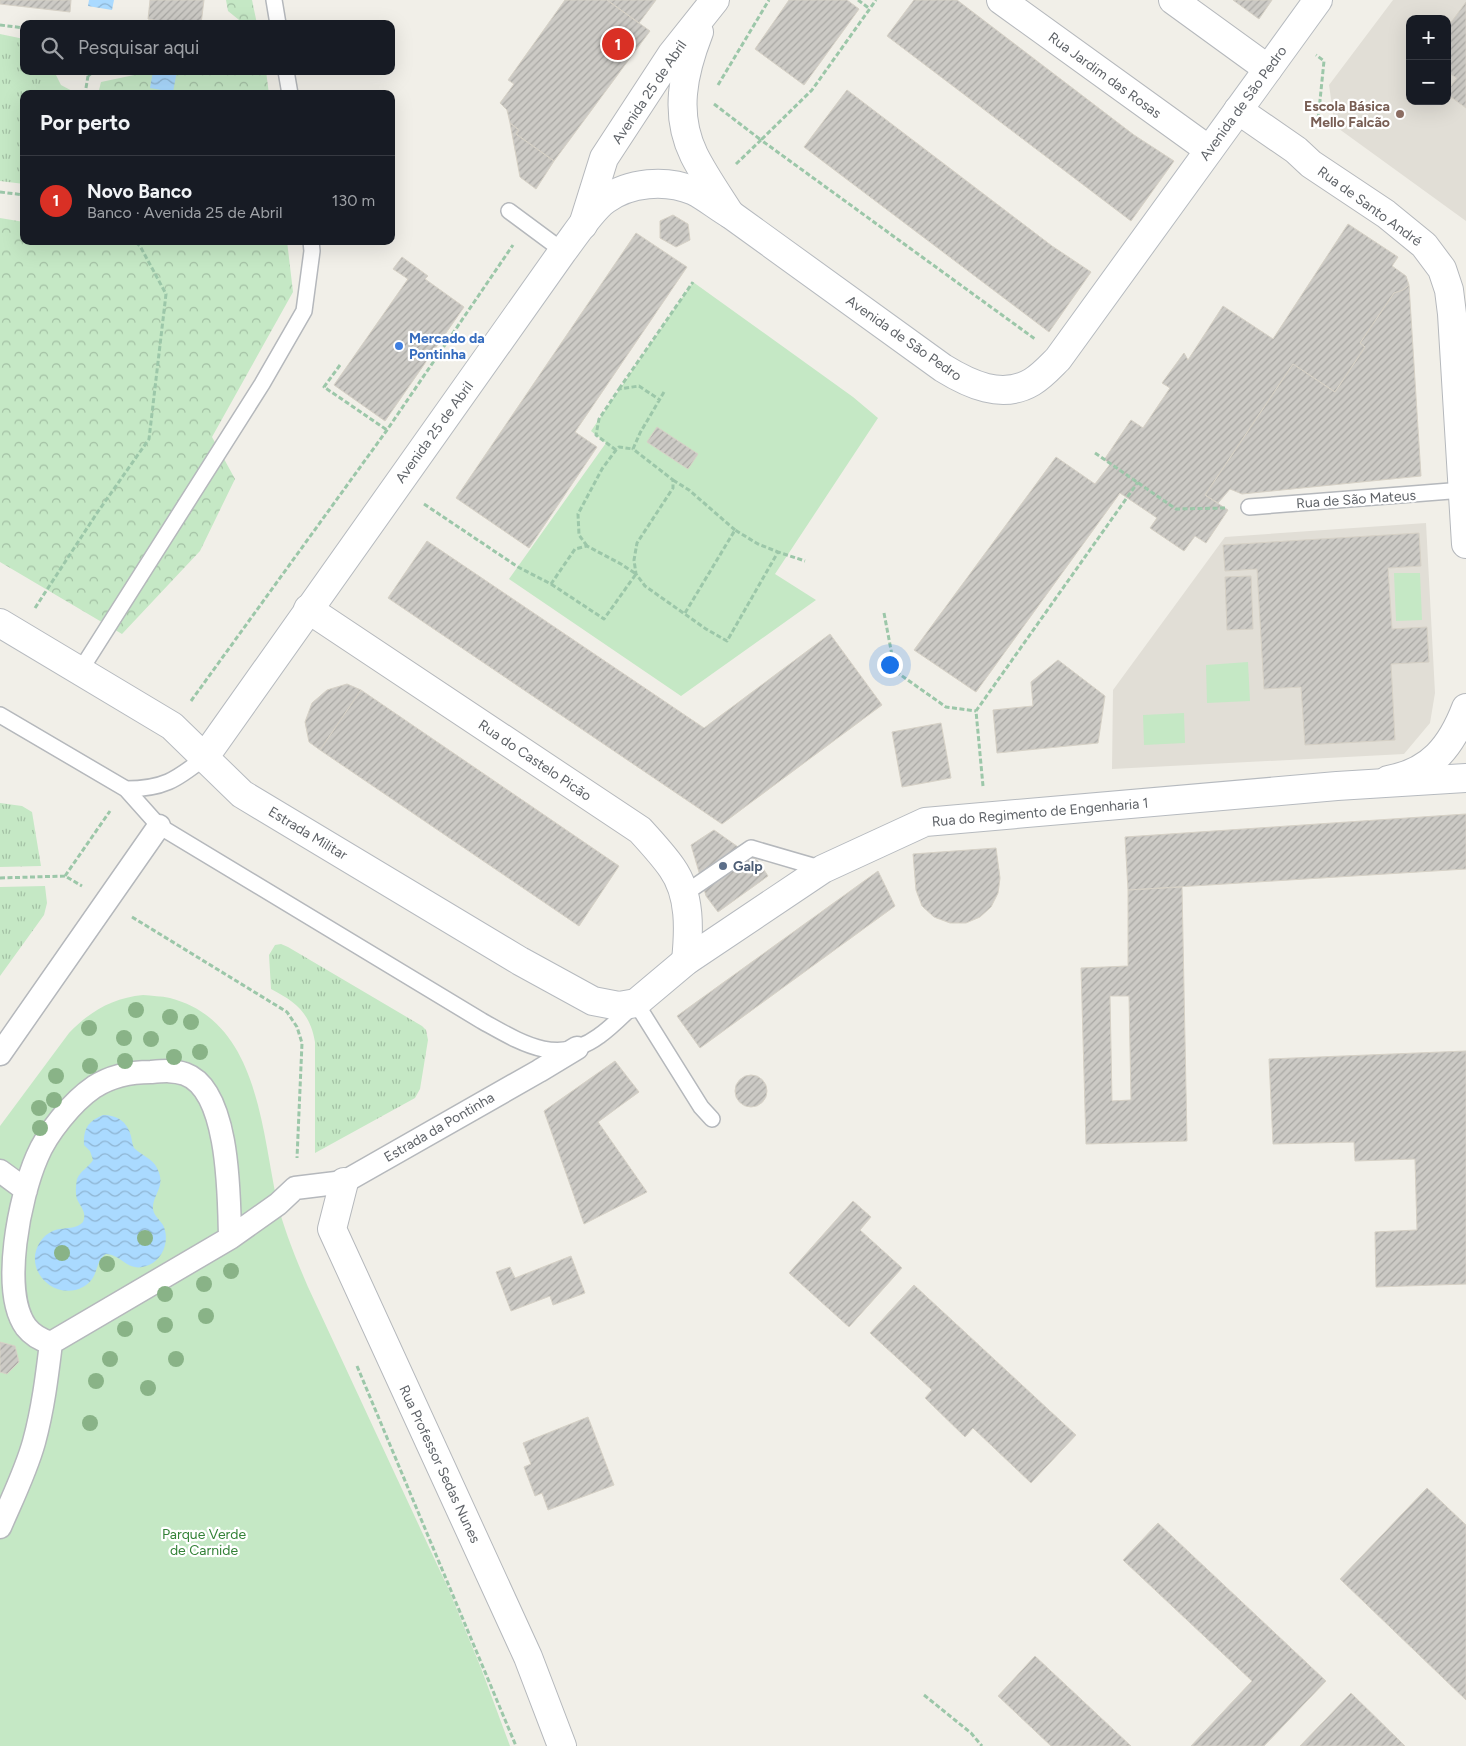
<!DOCTYPE html>
<html lang="pt">
<head>
<meta charset="utf-8">
<style>
	:root { --surface:#171b24; --page:#20242c; --text:#f1f3f6; --muted:#9ea1a6; --line:#363941; --accent:#d93025 }
	body { margin:0; font-family:Figtree,sans-serif; background:var(--page); color:var(--text) }
	.controls { position:absolute; right:15px; top:15px; display:grid; overflow:hidden; border-radius:10px; box-shadow:0 5px 20px #0002 }
	.controls button { width:45px; height:45px; display:grid; place-items:center; padding:0; border:0; border-bottom:1px solid var(--line); background:var(--surface); color:var(--text); font:25px sans-serif }
	.you { position:absolute; left:889px; top:664px; width:18px; height:18px; margin:-12px; border:4px solid #fff; border-radius:50%; background:#1a73e8; box-shadow:0 0 0 8px #1a73e833 }
	.badge { display:grid; place-items:center; width:32px; height:32px; border-radius:50%; background:var(--accent); color:#fff; font-size:16px; font-weight:700 }
	.pin { position:absolute; translate:-50% -50%; border:2px solid #fff; box-shadow:0 1px 5px #0006 }
	.list { margin:0; padding:0; list-style:none }
	h2 { display:flex; justify-content:space-between; align-items:center; height:65px; margin:0; padding:0 20px; font-size:21px }
	h2 small { font-size:16px; font-weight:400; color:var(--muted) }
	.list li { display:grid; grid-template-columns:32px 1fr auto; gap:15px; align-items:center; box-sizing:border-box; height:90px; padding:0 20px; border-top:1px solid var(--line) }
	.list b { display:block; font-size:19px; white-space:nowrap }
	.list p { margin:0; font-size:16px; white-space:nowrap; color:var(--muted) }
	.list em { font-size:16px; font-style:normal; color:var(--muted) }
	.icon { flex:none; width:28px; height:28px; fill:none; stroke:currentColor; stroke-width:2; stroke-linecap:round; stroke-linejoin:round }
	.map { position:relative; flex:none; width:1466px; height:1746px; overflow:hidden }
	.search { position:absolute; background:var(--surface); box-shadow:0 5px 20px #0002; left:20px; top:20px; width:375px; height:55px; display:flex; align-items:center; gap:12px; box-sizing:border-box; padding:0 18px; border-radius:10px; color:var(--muted); font-size:19px }
	.panel { position:absolute; background:var(--surface); box-shadow:0 5px 20px #0002; left:20px; top:90px; width:375px; height:155px; border-radius:10px }
	.map>svg:first-child { display:block }
	.education { fill:#e1ded6; fill-rule:evenodd }
	.grass { fill:url(#grass-tufts) }
	.forest { fill:url(#forest-crowns) }
	.park { fill:#c5e8c5 }
	.water { fill:url(#water-waves) }
	.building { fill:url(#building-hatch); stroke:#d6d1c6; fill-rule:evenodd }
	.lines { fill:none; stroke-linecap:round; stroke-linejoin:round }
	.service-casing { stroke:#b5b8bc; stroke-width:18 }
	.pedestrian-casing { stroke:#b5b8bc; stroke-width:25 }
	.minor-casing { stroke:#b5b8bc; stroke-width:30 }
	.tertiary-casing { stroke:#b5b8bc; stroke-width:30 }
	.secondary-casing { stroke:#b6babf; stroke-width:30 }
	.path { stroke:#9cc7a9; stroke-width:3; stroke-dasharray:5 2.5; stroke-linecap:butt }
	.service { stroke:#fff; stroke-width:15 }
	.pedestrian { stroke:#fff; stroke-width:22 }
	.minor { stroke:#fff; stroke-width:28 }
	.tertiary { stroke:#fff; stroke-width:28 }
	.secondary { stroke:#fff; stroke-width:28 }
	.tree { fill:#89b387 }
	.education-dot { fill:#8d6e63; stroke:#fff; stroke-width:2 }
	.shop-dot { fill:#3f7fe0; stroke:#fff; stroke-width:2 }
	.service-dot { fill:#5c6f8a; stroke:#fff; stroke-width:2 }
	.labels { text-anchor:middle; stroke-width:4.5; stroke-linejoin:round; paint-order:stroke }
	.street-label { font-size:14px; fill:#5f6368; stroke:#fff }
	.education-label { font-size:14px; font-weight:bold; fill:#785e54; stroke:#fff; text-anchor:end }
	.shop-label { font-size:14px; font-weight:bold; fill:#366cbe; stroke:#fff; text-anchor:start }
	.service-label { font-size:14px; font-weight:bold; fill:#4e5e75; stroke:#fff; text-anchor:start }
	.park-label { font-size:14px; fill:#348238; stroke:#fff }
</style>
</head>
<body>
<div class="map">
<svg width="1466" height="1746" viewBox="0 0 1466 1746">
	<defs>
		<pattern id="grass-tufts" width="24" height="20" patternUnits="userSpaceOnUse" patternTransform="scale(1.25)"><rect width="24" height="20" fill="#c5e8c5"/><path d="M3 7l-1-3M5 7V3M7 7l1-3M15 17l-1-3M17 17v-4M19 17l1-3" fill="none" stroke="#a3c0a4"/></pattern>
		<pattern id="forest-crowns" width="20" height="18" patternUnits="userSpaceOnUse" patternTransform="scale(1.25)"><rect width="20" height="18" fill="#c5e8c5"/><path d="M2 6a3 3 0 1 1 6 0M12 15a3 3 0 1 1 6 0" fill="none" stroke="#a3c0a4"/></pattern>
		<pattern id="water-waves" width="16" height="10" patternUnits="userSpaceOnUse" patternTransform="scale(1.25)"><rect width="16" height="10" fill="#aadaff"/><path d="M0 5q4-4 8 0t8 0" fill="none" stroke="#8eb4d2"/></pattern>
		<pattern id="building-hatch" width="6" height="6" patternUnits="userSpaceOnUse" patternTransform="scale(1.25)"><rect width="6" height="6" fill="#cccac5"/><path d="M-1 1l2-2M0 6l6-6M5 7l2-2" fill="none" stroke="#a9a8a4"/></pattern>
	</defs>
	<rect width="100%" height="100%" fill="#f1efe8"/>
	<path class="education" d="M 1393,0 L 1466,0 L 1466,221 L 1335,126 L 1329,85 ZM 1410,19 L 1447,19 L 1447,101 L 1410,101 Z
		M 1426,523 L 1435,693 L 1430,723 L 1404,754 L 1112,769 L 1113,690 L 1225,537 Z"/>
	<path class="grass" d="M 0,34 L 24,39 L 24,71 L 54,71 L 61,85 L 76,93 L 24,94 L 24,184 L 0,181 Z
		M 0,803 L 22,806 L 32,812 L 41,866 L 0,867 Z
		M 45,886 L 47,903 L 44,915 L 0,976 L 0,887 Z
		M 281,944 L 288,947 L 422,1026 L 426,1030 L 428,1040 L 420,1089 L 415,1098 L 315,1153 L 315,1042 C 310,1013 296,1002 271,989 L 269,955 L 275,945 Z"/>
	<path class="forest" d="M 226,0 L 252,0 L 257,24 L 244,24 L 228,11 Z
		M 185,71 L 266,71 L 269,94 L 98,94 L 101,82 L 134,75 Z
		M 0,218 L 24,222 L 24,241 L 287,241 L 293,292 L 212,437 L 235,479 L 200,551 L 122,634 L 0,562 Z"/>
	<path class="park" d="M 693,282 L 853,397 L 878,418 L 775,574 L 816,600 L 681,696 L 509,579 L 606,443 L 591,431 Z
		M 1420,573 L 1422,620 L 1396,621 L 1394,573 Z
		M 1248,662 L 1250,701 L 1207,703 L 1206,665 Z
		M 1184,713 L 1185,743 L 1144,745 L 1143,715 Z
		M 143,995 C 152,996 161,996 170,998 C 258,1021 261,1127 277,1201 C 284,1230 296,1259 308,1287 L 448,1588 L 481,1668 L 510,1746 L 0,1746 L 0,1126 L 69,1033 C 90,1011 113,998 143,995 Z"/>
	<path class="water" d="M 89,0 L 114,0 L 112,10 L 88,6 Z
		M 153,71 L 177,71 L 173,92 L 150,88 Z
		M 103,1115 C 117,1115 127,1121 131,1136 C 132,1140 132,1144 134,1148 C 141,1155 153,1159 157,1168 C 167,1187 152,1194 153,1209 C 154,1216 160,1220 163,1225 C 170,1239 164,1258 149,1265 C 128,1274 123,1255 106,1254 C 94,1261 100,1278 83,1287 C 55,1302 22,1270 40,1242 C 55,1221 71,1234 83,1222 C 87,1212 81,1208 77,1199 C 75,1193 76,1185 77,1179 C 80,1171 89,1167 93,1160 L 90,1151 L 84,1145 C 83,1129 88,1121 103,1115 Z"/>
	<path class="building" d="M 0,0 L 71,0 L 70,12 L 0,4 Z
		M 150,0 L 204,0 L 201,24 L 179,24 L 148,19 Z
		M 565,0 L 607,0 L 650,31 L 554,161 L 516,134 L 519,130 L 510,123 L 507,110 L 500,103 L 514,84 L 508,80 Z
		M 607,0 L 656,0 L 639,23 Z
		M 789,0 L 847,0 L 859,9 L 804,85 L 755,49 Z
		M 914,0 L 957,0 L 1134,135 L 1174,161 L 1131,221 L 887,36 Z
		M 1233,0 L 1272,0 L 1259,19 Z
		M 1466,2 L 1466,108 L 1447,94 L 1447,91 L 1457,78 L 1447,72 L 1447,28 Z
		M 212,21 L 230,24 L 212,24 Z
		M 847,90 L 1052,246 L 1091,272 L 1049,332 L 804,147 Z
		M 510,123 L 519,130 L 516,134 L 554,161 L 536,189 L 520,177 Z
		M 673,215 L 688,224 L 690,240 L 676,247 L 660,238 L 660,221 Z
		M 1348,224 L 1398,257 L 1392,266 L 1406,276 L 1409,285 L 1403,290 L 1394,293 L 1360,343 L 1365,347 L 1335,392 L 1293,364 L 1205,495 L 1228,510 L 1206,543 L 1195,536 L 1184,551 L 1150,528 L 1157,518 L 1120,493 L 976,692 L 914,650 L 1056,457 L 1095,484 L 1111,463 L 1104,460 L 1131,420 L 1143,428 L 1170,388 L 1162,383 L 1184,353 L 1188,360 L 1223,306 L 1273,339 Z
		M 636,233 L 687,267 L 575,432 L 597,447 L 529,548 L 456,498 Z
		M 402,257 L 428,276 L 425,279 L 464,307 L 385,421 L 334,385 L 408,279 L 393,269 Z
		M 1409,285 L 1421,476 L 1242,494 L 1230,489 L 1218,503 L 1205,495 L 1293,364 L 1335,392 L 1365,347 L 1360,343 L 1394,293 L 1403,290 Z
		M 657,427 L 698,454 L 688,469 L 647,442 Z
		M 1419,533 L 1421,566 L 1388,568 L 1392,629 L 1427,627 L 1429,662 L 1391,664 L 1395,740 L 1305,745 L 1301,687 L 1264,689 L 1257,569 L 1225,571 L 1223,545 Z
		M 427,541 L 704,728 L 830,634 L 882,705 L 722,824 L 388,598 Z
		M 1251,576 L 1253,629 L 1227,630 L 1225,577 Z
		M 1058,660 L 1105,696 L 1098,743 L 997,753 L 993,710 L 1033,706 L 1031,682 Z
		M 347,684 L 361,690 L 320,750 L 309,742 L 305,722 L 312,703 L 327,690 Z
		M 361,690 L 619,866 L 579,926 L 320,750 Z
		M 941,723 L 951,778 L 902,787 L 892,732 Z
		M 1466,814 L 1466,869 L 1128,890 L 1125,837 Z
		M 714,830 L 758,861 L 768,876 L 718,912 L 706,896 L 691,845 Z
		M 996,848 L 1000,878 L 998,893 L 991,907 L 980,917 L 966,923 L 950,923 L 934,917 L 922,906 L 916,890 L 913,854 Z
		M 878,871 L 895,906 L 700,1048 L 677,1016 Z
		M 1182,887 L 1187,1141 L 1086,1144 L 1081,968 L 1128,966 L 1128,890 ZM 1110,996 L 1129,996 L 1131,1100 L 1112,1101 Z
		M 1466,1051 L 1466,1284 L 1376,1287 L 1375,1232 L 1417,1230 L 1415,1159 L 1355,1161 L 1354,1142 L 1273,1144 L 1269,1059 Z
		M 615,1061 L 639,1092 L 598,1122 L 647,1192 L 584,1224 L 544,1111 Z
		M735 1091a16 16 0 1 1 32 0a16 16 0 1 1-32 0Z
		M 853,1201 L 871,1217 L 860,1230 L 902,1268 L 849,1327 L 789,1273 Z
		M 571,1256 L 585,1293 L 553,1305 L 550,1296 L 511,1311 L 496,1272 L 510,1267 L 515,1278 Z
		M 914,1285 L 1076,1435 L 1031,1483 L 973,1428 L 965,1437 L 925,1398 L 932,1390 L 870,1333 Z
		M 0,1342 L 15,1346 L 19,1362 L 7,1374 L 0,1372 Z
		M 588,1417 L 614,1485 L 548,1510 L 542,1493 L 535,1496 L 524,1467 L 531,1464 L 523,1443 Z
		M 1427,1488 L 1466,1525 L 1466,1700 L 1340,1579 Z
		M 1158,1523 L 1326,1681 L 1264,1746 L 1191,1746 L 1252,1681 L 1123,1560 Z
		M 1035,1656 L 1131,1746 L 1051,1746 L 998,1696 Z
		M 1351,1693 L 1405,1746 L 1300,1746 Z"/>
	<g class="lines">
		<g class="service-casing">
			<path id="service" d="M 274,0 L 278,24
				M 286,71 L 290,94
				M 509,211 L 563,251
				M 1249,507 L 1463,490
				M 80,671 L 262,384 L 304,311 L 312,251 L 311,241
				M 0,715 L 126,789 L 159,826 L 482,1021 C 520,1042 557,1067 599,1036 C 612,1027 624,1014 636,1003 L 701,1107 L 712,1119
				M 126,789 C 163,789 176,780 204,758
				M 684,894 L 751,848 L 823,869"/>
		</g>
		<g class="pedestrian-casing">
			<path id="pedestrian" d="M 0,1054 L 159,826
				M 0,1171 L 26,1190
				M 51,1343 C 41,1340 33,1336 26,1327 C 0,1291 20,1196 37,1157 C 47,1133 72,1102 94,1087 C 111,1076 131,1072 151,1072 C 163,1071 174,1070 185,1074 C 230,1090 229,1198 230,1238
				M 0,1527 C 12,1499 26,1471 34,1442 C 43,1409 47,1376 51,1343 L 230,1238 L 278,1204 L 295,1188 L 344,1182 L 539,1071 L 577,1048"/>
		</g>
		<g class="minor-casing">
			<path id="minor" d="M 1001,0 L 1209,150
				M 1173,0 L 1268,69
				M 1238,110 L 1296,150 L 1311,164 L 1386,214 L 1424,245 L 1442,269 L 1449,290 L 1452,314 L 1466,544
				M 308,609 L 640,830 C 651,842 663,855 672,868 C 691,895 689,931 686,961
				M 1388,780 C 1431,772 1451,747 1466,708
				M 344,1182 L 332,1229 L 528,1657 L 562,1746"/>
		</g>
		<g class="tertiary-casing">
			<path id="tertiary" d="M 699,32 C 683,73 674,114 694,155 C 704,175 718,195 730,214
				M 583,225 L 604,158 L 672,54 L 715,0"/>
		</g>
		<g class="secondary-casing">
			<path id="secondary" d="M 0,623 L 172,726 L 242,794 L 520,961 L 593,1001 L 619,1006 L 636,1003 L 686,961 L 823,869 L 925,822 L 1337,786 L 1466,778
				M 204,758 L 563,251 C 574,237 591,210 605,200 C 629,182 666,179 694,191 C 706,197 718,207 730,214 L 943,368 C 969,384 1002,400 1032,382 C 1042,376 1050,367 1058,359 L 1318,0"/>
		</g>
		<path class="path" d="M 858,0 L 870,9
			M 0,25 L 24,28
			M 82,71 L 88,76 L 85,94
			M 88,76 L 94,71
			M 718,85 L 769,0
			M 714,104 L 761,140 L 812,90 L 876,0
			M 1314,125 L 1318,120 L 1324,61 L 1316,55
			M 736,164 L 761,140 L 1035,339
			M 0,192 L 24,195
			M 340,365 L 324,387 L 387,430
			M 619,389 L 693,282
			M 664,392 L 640,433 L 633,449 L 673,480 L 673,488 L 637,543 L 634,560 L 636,574 L 645,586 L 706,629 L 727,641 L 778,552 L 805,561
			M 616,450 L 596,435 L 599,419 L 619,389 L 639,386 L 660,400
			M 1095,453 L 1176,509 L 1225,508
			M 673,480 L 689,490 L 735,530
			M 424,504 L 518,567 L 551,584 L 575,549 L 587,546 L 621,564 L 636,574 L 604,619 L 551,584
			M 587,546 L 579,535 L 578,514 L 602,469 L 616,450 L 619,447 L 633,449
			M 35,608 L 97,513 L 149,439 L 166,294 L 140,246 L 134,241
			M 685,613 L 735,530 L 758,544 L 778,552
			M 884,613 L 895,671 L 946,707 L 976,711
			M 191,701 L 387,430 L 513,245
			M 983,786 L 976,711 L 1138,482
			M 65,876 L 110,811
			M 0,878 L 65,876 L 82,886
			M 132,917 L 287,1012 L 297,1027 L 302,1043 L 297,1158
			M 357,1366 L 516,1746
			M 924,1695 L 971,1733 L 982,1746"/>
		<use href="#service" class="service"/>
		<use href="#pedestrian" class="pedestrian"/>
		<use href="#minor" class="minor"/>
		<use href="#tertiary" class="tertiary"/>
		<use href="#secondary" class="secondary"/>
	</g>
	<g class="tree">
		<circle cx="136" cy="1010" r="8"/>
		<circle cx="170" cy="1017" r="8"/>
		<circle cx="191" cy="1022" r="8"/>
		<circle cx="89" cy="1028" r="8"/>
		<circle cx="124" cy="1038" r="8"/>
		<circle cx="151" cy="1039" r="8"/>
		<circle cx="200" cy="1052" r="8"/>
		<circle cx="174" cy="1057" r="8"/>
		<circle cx="125" cy="1061" r="8"/>
		<circle cx="90" cy="1066" r="8"/>
		<circle cx="56" cy="1076" r="8"/>
		<circle cx="54" cy="1100" r="8"/>
		<circle cx="39" cy="1108" r="8"/>
		<circle cx="40" cy="1128" r="8"/>
		<circle cx="145" cy="1238" r="8"/>
		<circle cx="62" cy="1253" r="8"/>
		<circle cx="107" cy="1264" r="8"/>
		<circle cx="231" cy="1271" r="8"/>
		<circle cx="204" cy="1284" r="8"/>
		<circle cx="165" cy="1294" r="8"/>
		<circle cx="206" cy="1316" r="8"/>
		<circle cx="165" cy="1325" r="8"/>
		<circle cx="125" cy="1329" r="8"/>
		<circle cx="110" cy="1359" r="8"/>
		<circle cx="176" cy="1359" r="8"/>
		<circle cx="96" cy="1381" r="8"/>
		<circle cx="148" cy="1388" r="8"/>
		<circle cx="90" cy="1423" r="8"/>
	</g>
	<circle class="education-dot" cx="1400" cy="114" r="5"/>
	<circle class="shop-dot" cx="399" cy="346" r="5"/>
	<circle class="service-dot" cx="723" cy="866" r="5"/>
	<g class="labels">
		<g class="street-label">
			<text transform="translate(1105 75) rotate(36)" y="5">Rua Jardim das Rosas</text>
			<text transform="translate(649 92) rotate(-56)" y="5">Avenida 25 de Abril</text>
			<text transform="translate(1243 103) rotate(-54)" y="5">Avenida de São Pedro</text>
			<text transform="translate(1370 206) rotate(36)" y="5">Rua de Santo André</text>
			<text transform="translate(904 338) rotate(35)" y="5">Avenida de São Pedro</text>
			<text transform="translate(434 432) rotate(-54)" y="5">Avenida 25 de Abril</text>
			<text transform="translate(1356 499) rotate(-4)" y="5">Rua de São Mateus</text>
			<text transform="translate(535 760) rotate(34)" y="5">Rua do Castelo Picão</text>
			<text transform="translate(1040 812) rotate(-5)" y="5">Rua do Regimento de Engenharia 1</text>
			<text transform="translate(308 833) rotate(31)" y="5">Estrada Militar</text>
			<text transform="translate(439 1127) rotate(-30)" y="5">Estrada da Pontinha</text>
			<text transform="translate(440 1464) rotate(65)" y="5">Rua Professor Sedas Nunes</text>
		</g>
		<g class="education-label">
			<text x="1390" y="111">Escola Básica<tspan x="1390" dy="16">Mello Falcão</tspan></text>
		</g>
		<g class="shop-label">
			<text x="409" y="343">Mercado da<tspan x="409" dy="16">Pontinha</tspan></text>
		</g>
		<g class="service-label">
			<text x="733" y="871">Galp</text>
		</g>
		<g class="park-label">
			<text x="204" y="1539">Parque Verde<tspan x="204" dy="16">de Carnide</tspan></text>
		</g>
	</g>
</svg>
<div class="controls">
<button>+</button>
<button>−</button>
</div>
<div class="you"></div>
<div class="pin badge" style="left:618px;top:44px">1</div>
<div class="search"><svg class="icon" aria-label="search" viewBox="0 0 24 24"><circle cx="10" cy="10" r="6"/><path d="M15 15l6 6"/></svg>Pesquisar aqui</div>
<section class="panel">
<h2>Por perto<small></small></h2>
<ul class="list">
<li><span class="badge">1</span><div><b>Novo Banco</b><p>Banco · Avenida 25 de Abril</p></div><em>130 m</em></li>
</ul>
</section>
</div>
</body>
</html>
